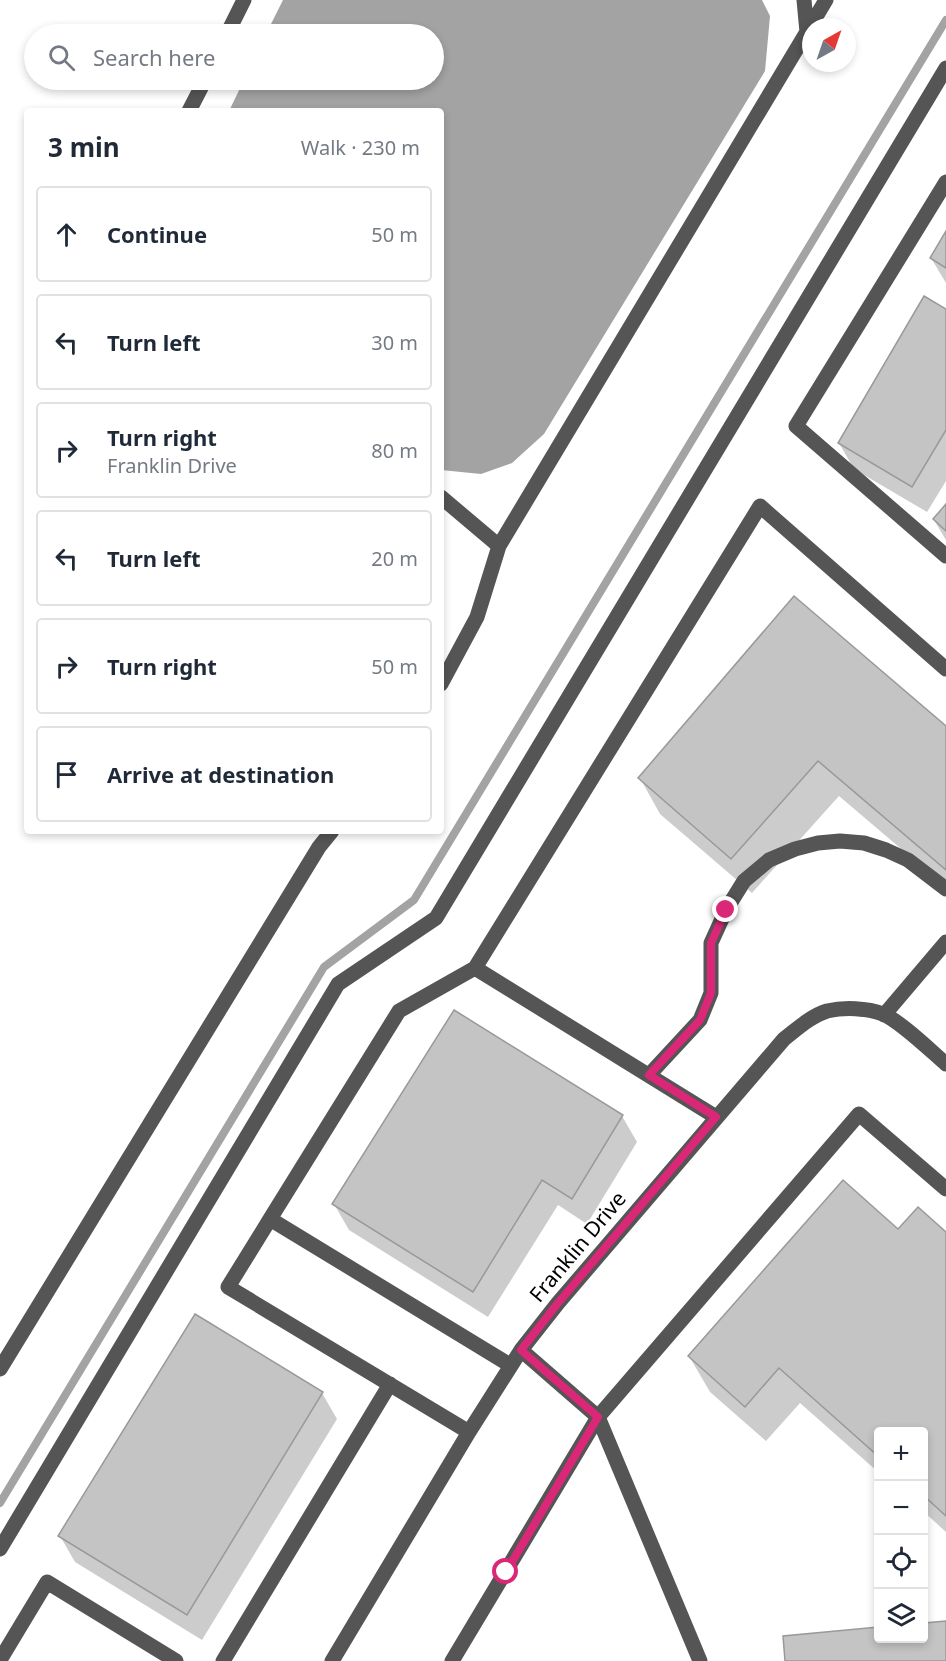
<!DOCTYPE html>
<html lang="en">
<head>
<meta charset="utf-8">
<style>
	:root { --surface:#fff; --page:#f2f2f3; --text:#1f2937; --muted:#747a83; --line:#e0e1e3 }
	body { margin:0; font-family:"Noto Sans",sans-serif; background:var(--page); color:var(--text) }
	.controls { position:absolute; right:18px; bottom:18px; display:grid; overflow:hidden; border-radius:6px; box-shadow:0 3px 9px #0003 }
	.controls button { width:54px; height:54px; display:grid; place-items:center; padding:0; border:0; border-bottom:2px solid var(--line); background:var(--surface); color:var(--text); font:30px sans-serif }
	.compass { position:absolute; left:802px; top:18px; width:54px; height:54px; border-radius:50%; background:var(--surface); box-shadow:0 3px 9px #0003; rotate:40deg }
	.stop { position:absolute; width:18px; height:18px; margin:-14px; border:4px solid #db2777; border-radius:50%; background:#fff }
	.stop.end { background:#db2777; border-color:#fff; box-shadow:0 2px 6px #0008 }
	.list { margin:0; padding:0; list-style:none }
	h2 { display:flex; justify-content:space-between; align-items:center; height:78px; margin:0; padding:0 24px; font-size:26px }
	h2 small { font-size:20px; font-weight:400; color:var(--muted) }
	.list li { display:grid; grid-template-columns:39px 1fr auto; gap:18px; align-items:center; box-sizing:border-box; height:96px; margin:0 12px 12px; padding:0 12px; border:2px solid var(--line); border-radius:6px }
	.list b { display:block; font-size:22px; white-space:nowrap }
	.list p { margin:0; font-size:20px; white-space:nowrap; color:var(--muted) }
	.list em { font-size:20px; font-style:normal; color:var(--muted) }
	.icon { flex:none; width:33px; height:33px; fill:none; stroke:currentColor; stroke-width:2; stroke-linecap:round; stroke-linejoin:round }
	.map { position:relative; flex:none; width:946px; height:1661px; overflow:hidden }
	.search { position:absolute; background:var(--surface); box-shadow:0 3px 9px #0003; left:24px; top:24px; width:420px; height:66px; display:flex; align-items:center; gap:15px; box-sizing:border-box; padding:0 21px; border-radius:33px; color:var(--muted); font-size:22px }
	.panel { position:absolute; background:var(--surface); box-shadow:0 3px 9px #0003; left:24px; top:108px; width:420px; height:726px; border-radius:6px }
	.map>svg:first-child { display:block }
	.water { fill:#a3a3a3 }
	.shadow { fill:#0003 }
	.lines { fill:none; stroke-linecap:round; stroke-linejoin:round }
	.stream { stroke:#a3a3a3; stroke-width:8 }
	.building { fill:#c4c4c4; stroke:#999; stroke-width:1.5 }
	.minor { stroke:#555; stroke-width:15 }
	.route { stroke:#db2777; stroke-width:8 }
	.labels { text-anchor:middle; stroke-width:4.5; stroke-linejoin:round; paint-order:stroke }
	.street-label { font-size:21px; fill:#000; stroke:#fff }
</style>
</head>
<body>
<div class="map">
<svg width="946" height="1661" viewBox="0 0 946 1661">
	<rect width="100%" height="100%" fill="#fff"/>
	<path class="water" d="M 283,0 L 762,0 L 770,16 L 765,71 L 544,434 L 512,463 L 481,474 L 441,470 L 441,111 L 229,111 L 244,80 L 434,80 L 434,34 L 266,34 Z"/>
	<path class="shadow" d="M 946,234 L 946,283 L 931,258 Z
		M 946,310 L 946,481 L 927,512 L 854,469 L 839,443 Z
		M 946,506 L 946,540 L 934,520 Z
		M 946,728 L 946,887 L 839,796 L 752,893 L 660,814 L 640,778 Z
		M 622,1116 L 637,1142 L 587,1224 L 558,1205 L 488,1317 L 349,1230 L 334,1204 Z
		M 898,1231 L 946,1234 L 946,1532 L 924,1512 L 924,1432 L 878,1432 L 878,1472 L 800,1403 L 766,1441 L 710,1392 L 689,1356 Z
		M 195,1316 L 322,1393 L 337,1419 L 202,1640 L 75,1562 L 60,1536 Z"/>
	<g class="lines">
		<path class="stream" d="M 0,1503 L 324,967 L 414,900 L 946,20"/>
	</g>
	<path class="building" d="M 946,231 L 946,268 L 930,258 Z
		M 924,296 L 946,309 L 946,430 L 912,487 L 838,443 Z
		M 946,504 L 946,531 L 933,519 Z
		M 794,596 L 946,726 L 946,870 L 818,761 L 731,859 L 638,778 Z
		M 454,1010 L 623,1115 L 572,1199 L 542,1180 L 473,1292 L 332,1204 Z
		M 843,1180 L 898,1229 L 918,1207 L 946,1232 L 946,1516 L 924,1496 L 924,1432 L 878,1432 L 878,1456 L 779,1368 L 745,1407 L 688,1356 Z
		M 195,1314 L 323,1392 L 187,1615 L 58,1536 Z
		M 946,1621 L 946,1661 L 785,1661 L 783,1636 L 878,1627 L 878,1638 L 924,1638 L 924,1623 Z"/>
	<g class="lines">
		<path class="minor" d="M 804,0 L 807,32
			M 227,34 L 244,0
			M 189,111 L 205,80
			M 946,182 L 796,426 L 946,556
			M 441,497 L 499,546
			M 441,684 L 477,617 L 499,546 L 826,0
			M 475,968 L 716,1117
			M 884,1015 L 946,942
			M 649,1075 L 700,1020 L 711,993 L 711,943 L 726,910 L 744,881 L 769,860 L 795,849 L 818,843 L 840,841 L 864,843 L 886,850 L 908,860 L 946,889
			M 270,1219 L 228,1287 L 469,1432
			M 521,1350 L 598,1417 L 700,1661
			M 510,1365 L 270,1219 L 399,1011 L 475,968 L 760,506 L 946,669
			M 0,1369 L 319,847 L 332,831
			M 0,1549 L 338,984 L 436,918 L 946,68
			M 0,1660 L 47,1582 L 176,1661
			M 223,1661 L 390,1384
			M 332,1661 L 469,1432 L 521,1350 L 558,1303 L 784,1039 C 797,1029 811,1016 827,1011 C 844,1007 867,1008 883,1014 C 900,1021 931,1051 946,1064
			M 452,1661 L 598,1417 L 859,1114 L 946,1189"/>
	</g>
	<g class="lines">
		<path class="route" d="M 506,1572 L 598,1417 L 521,1350 L 558,1303 L 716,1117 L 649,1075 L 700,1020 L 711,993 L 711,943 L 726,910"/>
	</g>
	<g class="labels">
		<g class="street-label">
			<text transform="translate(578 1247) rotate(-50)" y="7">Franklin Drive</text>
		</g>
	</g>
</svg>
<div class="controls">
<button>+</button>
<button>−</button>
<button><svg class="icon" aria-label="locate" viewBox="0 0 24 24"><circle cx="12" cy="12" r="6"/><path d="M12 2v4M12 18v4M2 12h4M18 12h4"/></svg></button>
<button><svg class="icon" aria-label="layers" viewBox="0 0 24 24"><path d="M12 4l9 5-9 5-9-5zM3 14l9 5 9-5"/></svg></button>
</div>
<svg class="compass" viewBox="-18 -18 36 36"><path d="M0-13l5 13h-10z" fill="#e53935"/><path d="M0 13l5-13h-10z" fill="#747a83"/></svg>
<div class="stop" style="left:506px;top:1572px"></div>
<div class="stop end" style="left:726px;top:910px"></div>
<div class="search"><svg class="icon" aria-label="search" viewBox="0 0 24 24"><circle cx="10" cy="10" r="6"/><path d="M15 15l6 6"/></svg>Search here</div>
<section class="panel">
<h2>3 min<small>Walk · 230 m</small></h2>
<ul class="list">
<li><svg class="icon" aria-label="ahead" viewBox="0 0 24 24"><path d="M12 20V5M6 11l6-6 6 6"/></svg><div><b>Continue</b></div><em>50 m</em></li>
<li><svg class="icon" aria-label="left" viewBox="0 0 24 24"><path d="M17 20v-9H6M10 6l-5 5 5 5"/></svg><div><b>Turn left</b></div><em>30 m</em></li>
<li><svg class="icon" aria-label="right" viewBox="0 0 24 24"><path d="M7 20v-9h11M14 6l5 5-5 5"/></svg><div><b>Turn right</b><p>Franklin Drive</p></div><em>80 m</em></li>
<li><svg class="icon" aria-label="left" viewBox="0 0 24 24"><path d="M17 20v-9H6M10 6l-5 5 5 5"/></svg><div><b>Turn left</b></div><em>20 m</em></li>
<li><svg class="icon" aria-label="right" viewBox="0 0 24 24"><path d="M7 20v-9h11M14 6l5 5-5 5"/></svg><div><b>Turn right</b></div><em>50 m</em></li>
<li><svg class="icon" aria-label="arrive" viewBox="0 0 24 24"><path d="M6 21V4h12l-3 4 3 4H6"/></svg><div><b>Arrive at destination</b></div></li>
</ul>
</section>
</div>
</body>
</html>
